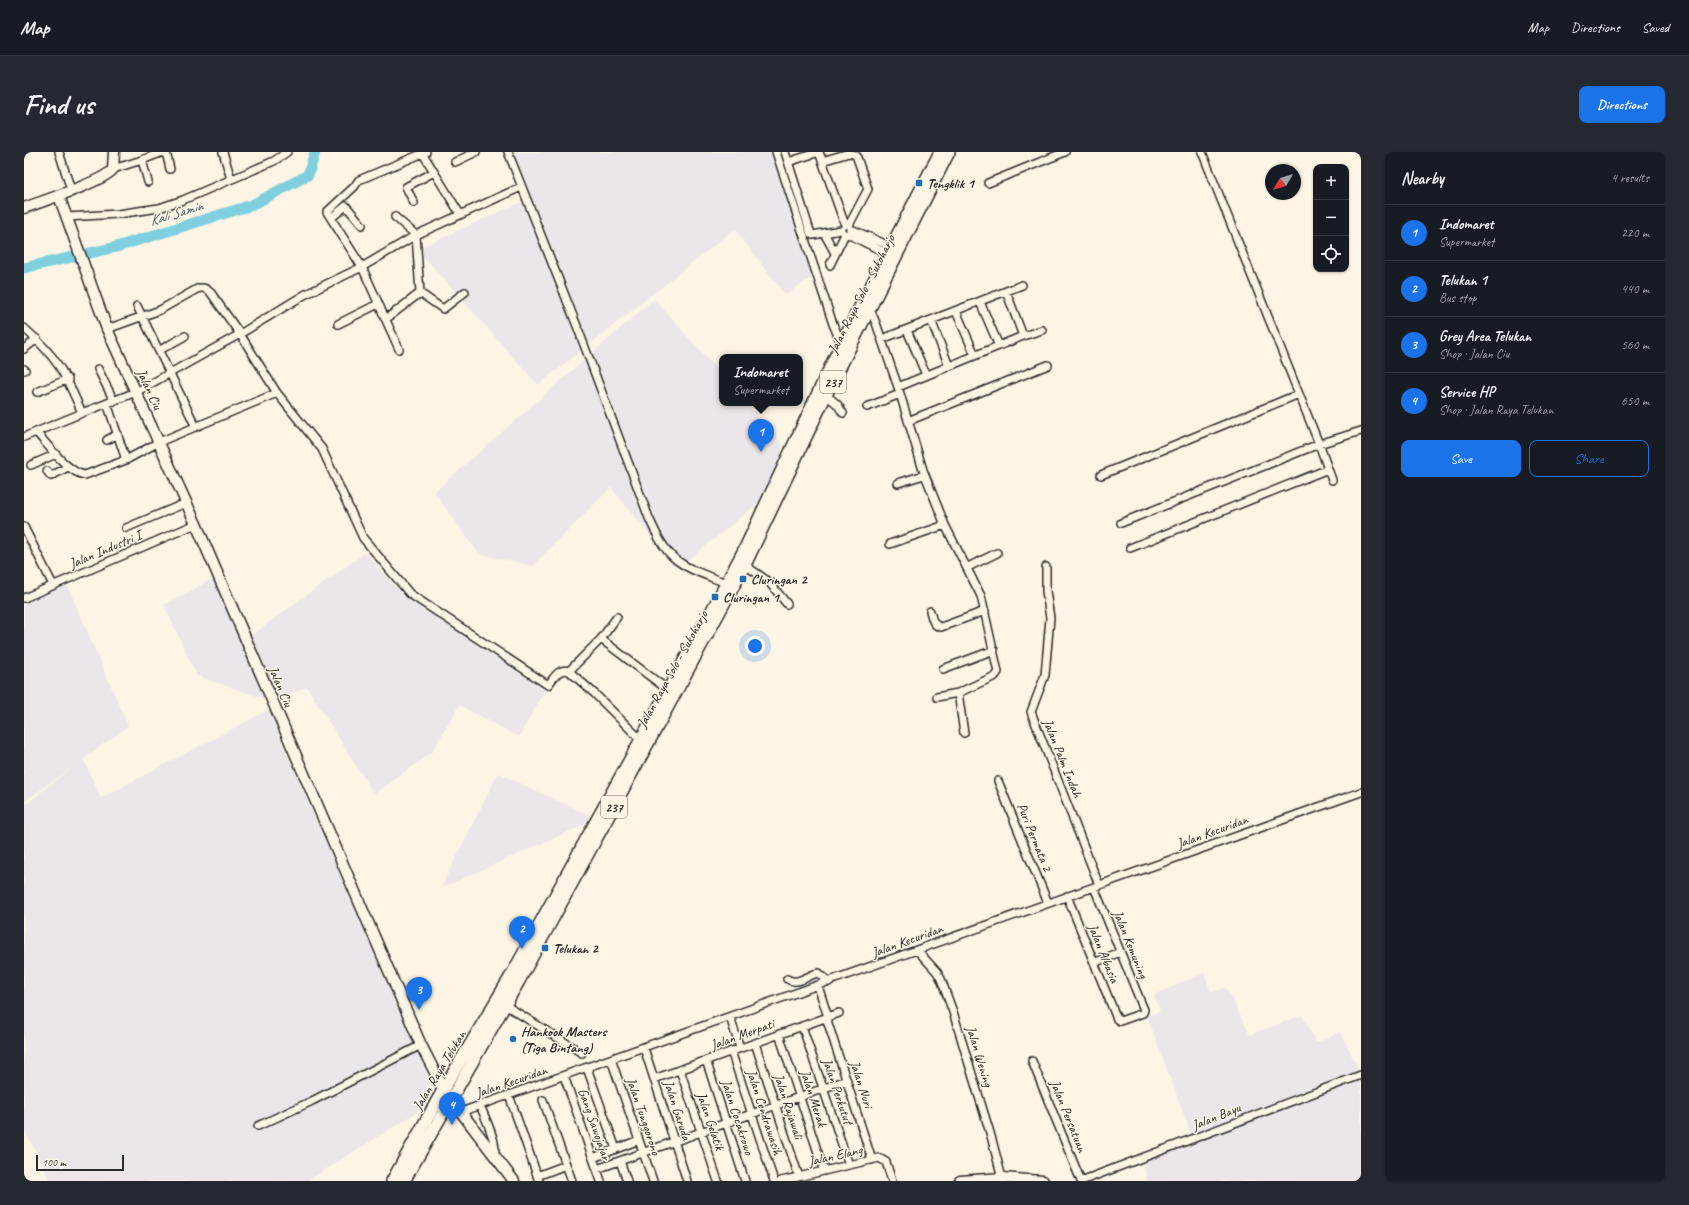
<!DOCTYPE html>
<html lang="en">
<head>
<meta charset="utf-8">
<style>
	:root { --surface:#171b24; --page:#242831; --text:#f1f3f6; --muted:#9ea1a6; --line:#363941; --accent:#1a73e8 }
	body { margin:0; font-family:Caveat,sans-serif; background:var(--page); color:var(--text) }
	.controls { position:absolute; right:12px; top:12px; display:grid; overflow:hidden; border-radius:8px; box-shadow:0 1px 3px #0004 }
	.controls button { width:36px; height:36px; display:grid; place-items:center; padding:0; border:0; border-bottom:1px solid var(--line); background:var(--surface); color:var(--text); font:20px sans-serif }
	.compass { position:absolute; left:1241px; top:12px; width:36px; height:36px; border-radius:50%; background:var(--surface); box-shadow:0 1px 3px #0004; rotate:232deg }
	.scale { position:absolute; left:12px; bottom:10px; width:88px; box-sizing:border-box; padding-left:4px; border:2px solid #2b2b2b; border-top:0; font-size:11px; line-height:14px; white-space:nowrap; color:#2b2b2b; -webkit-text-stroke:3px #fcf5e5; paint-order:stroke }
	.you { position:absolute; left:731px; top:494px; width:14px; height:14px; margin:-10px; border:3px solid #fff; border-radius:50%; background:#1a73e8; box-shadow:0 0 0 6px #1a73e833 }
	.badge { display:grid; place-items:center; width:26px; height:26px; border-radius:50%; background:var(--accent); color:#fff; font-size:13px; font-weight:700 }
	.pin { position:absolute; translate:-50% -33px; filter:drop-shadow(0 1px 2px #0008) }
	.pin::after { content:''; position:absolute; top:21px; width:14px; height:12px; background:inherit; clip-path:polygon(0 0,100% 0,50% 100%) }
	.popup { position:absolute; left:695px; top:202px; width:84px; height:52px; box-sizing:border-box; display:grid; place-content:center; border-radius:8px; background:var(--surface); filter:drop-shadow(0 1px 3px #0005); font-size:13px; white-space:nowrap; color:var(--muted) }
	.popup b { font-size:15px; color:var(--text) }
	.popup::after { content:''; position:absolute; left:50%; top:100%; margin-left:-8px; border:8px solid transparent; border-top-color:var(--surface) }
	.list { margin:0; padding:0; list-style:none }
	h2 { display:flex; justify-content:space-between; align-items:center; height:52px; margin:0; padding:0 16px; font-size:17px }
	h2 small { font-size:13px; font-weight:400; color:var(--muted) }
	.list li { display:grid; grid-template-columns:26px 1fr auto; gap:12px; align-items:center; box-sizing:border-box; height:56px; padding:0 16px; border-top:1px solid var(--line) }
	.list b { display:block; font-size:15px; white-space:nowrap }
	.list p { margin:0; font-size:13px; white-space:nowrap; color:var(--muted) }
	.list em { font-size:13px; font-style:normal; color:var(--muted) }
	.actions { display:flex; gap:8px; padding:12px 16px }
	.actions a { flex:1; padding:9px 0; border:1px solid var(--accent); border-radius:8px; text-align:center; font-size:14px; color:var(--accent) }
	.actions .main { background:var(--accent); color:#fff }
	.icon { flex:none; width:22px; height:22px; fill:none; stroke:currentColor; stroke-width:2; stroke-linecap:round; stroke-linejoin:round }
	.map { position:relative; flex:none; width:1337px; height:1029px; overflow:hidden; border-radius:8px }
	header { display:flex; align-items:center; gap:24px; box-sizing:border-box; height:56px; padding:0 20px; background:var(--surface); border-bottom:1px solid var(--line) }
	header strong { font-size:19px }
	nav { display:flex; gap:22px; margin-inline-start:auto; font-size:14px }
	.intro { display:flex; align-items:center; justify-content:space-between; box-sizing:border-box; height:96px; padding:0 24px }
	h1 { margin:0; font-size:28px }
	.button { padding:10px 18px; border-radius:8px; background:var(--accent); color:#fff; font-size:14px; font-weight:700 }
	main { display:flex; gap:24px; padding:0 24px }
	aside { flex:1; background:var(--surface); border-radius:8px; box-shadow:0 1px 3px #0004 }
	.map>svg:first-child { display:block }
	.built { fill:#ece5e9 }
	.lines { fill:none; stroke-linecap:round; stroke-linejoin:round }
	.river { stroke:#80cfde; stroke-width:11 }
	.street-casing { stroke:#2b2b2b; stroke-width:10 }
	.secondary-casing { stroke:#2b2b2b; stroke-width:13 }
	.primary-casing { stroke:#2b2b2b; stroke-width:14 }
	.street { stroke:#fcf5e5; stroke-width:7 }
	.secondary { stroke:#fcf5e5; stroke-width:10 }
	.primary { stroke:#fcf5e5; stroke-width:11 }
	.poi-dot { fill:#1f6fb2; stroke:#fcf5e5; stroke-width:1.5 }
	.labels { text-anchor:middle; stroke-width:3; stroke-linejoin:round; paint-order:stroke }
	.shield { fill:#fcf5e5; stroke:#6a6863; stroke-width:1 }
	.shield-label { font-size:13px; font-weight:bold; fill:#2b2b2b }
	.poi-label { font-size:14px; font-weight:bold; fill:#2b2b2b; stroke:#fcf5e5; text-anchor:start }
	.street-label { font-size:14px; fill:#2b2b2b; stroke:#fcf5e5 }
	.water-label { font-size:15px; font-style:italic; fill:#445c61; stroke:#fcf5e5 }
</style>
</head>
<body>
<header>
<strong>Map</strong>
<nav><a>Map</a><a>Directions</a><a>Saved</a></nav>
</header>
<div class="intro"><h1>Find us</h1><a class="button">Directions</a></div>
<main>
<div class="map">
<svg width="1337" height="1029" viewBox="0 0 1337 1029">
	<rect width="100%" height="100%" fill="#fcf5e5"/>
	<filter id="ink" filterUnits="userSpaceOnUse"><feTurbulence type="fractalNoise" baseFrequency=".025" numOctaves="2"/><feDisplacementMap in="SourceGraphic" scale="8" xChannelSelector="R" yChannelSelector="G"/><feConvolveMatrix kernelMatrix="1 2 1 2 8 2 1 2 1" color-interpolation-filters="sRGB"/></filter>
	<g filter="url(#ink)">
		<path class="built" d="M 484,0 L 753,0 L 793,122 L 761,143 L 711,77 L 514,233 L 393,97 L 502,48 Z
			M 630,147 L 698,223 L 698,251 L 722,251 L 759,293 L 747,341 L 653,417 L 587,335 L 509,414 L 455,402 L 410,340 Z
			M 341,401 L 382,446 L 524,533 L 495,585 L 435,553 L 408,600 L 350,642 L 283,535 L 248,549 L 173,524 L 140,453 L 194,424 L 221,488 Z
			M 43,433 L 104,574 L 59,607 L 77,646 L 244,558 L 414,947 L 283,1029 L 26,1029 L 0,976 L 0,654 L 52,612 L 0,650 L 0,449 Z
			M 474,621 L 573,667 L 417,736 Z
			M 1180,821 L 1187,840 L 1202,836 L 1226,883 L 1278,863 L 1292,891 L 1316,880 L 1337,922 L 1337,1029 L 1123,1029 L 1119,1005 L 1167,982 L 1123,864 L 1136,859 L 1130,843 Z"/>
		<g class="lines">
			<path class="river" d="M 0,116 L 92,95 L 228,53 L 284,23 L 291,0"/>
			<g class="street-casing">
				<path id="street" d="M 35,0 L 47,38
					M 142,0 L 146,17
					M 199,0 L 207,27
					M 484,0 L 553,174 L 625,366 C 631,379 638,395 649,405 C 663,418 685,424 702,431
					M 752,0 L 809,172 L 818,193
					M 761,0 L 787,82 L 789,83 L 800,81
					M 795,0 L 821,73
					M 1178,0 L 1295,292 L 1308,328
					M 399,2 L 436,62
					M 118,8 L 124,30
					M 798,9 L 825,1 L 832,3 L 844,37 L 825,73
					M 431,10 L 452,0
					M 764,10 L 795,0
					M 89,17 L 118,8 L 139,0
					M 964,31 L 1041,0
					M 390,51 L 382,35 L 410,20
					M 43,65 L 94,62 L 135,56 L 159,48 L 250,9 L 263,0
					M 371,65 L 392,83 L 396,141
					M 307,66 L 322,54 L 338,73
					M 827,77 L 868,95
					M 824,82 L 864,102
					M 811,101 L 800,81 L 817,78
					M 806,113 L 821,82
					M 396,141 L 419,157 L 441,140
					M 956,150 L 975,194
					M 113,154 L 172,275
					M 843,157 L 848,162 L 852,171 L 874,235 L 899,318 L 921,373 L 957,444 L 974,520 L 971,524 L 934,541 L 913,545
					M 932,159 L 951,203
					M 362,167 L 396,141
					M 907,168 L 925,214
					M 314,172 L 354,152
					M 0,176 C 33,205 41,221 58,261
					M 83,177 L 136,158 L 173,137 C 179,135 182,136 187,141 L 216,182 L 253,241 L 298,297 L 339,386 L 386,442 L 524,533 C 530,526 535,515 545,519 L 571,542 L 617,588
					M 883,178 L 902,223
					M 999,184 L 1018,178
					M 858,187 L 998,133
					M 0,197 L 13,187
					M 375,197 L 338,115 L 303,60 L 330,35 L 335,28 L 402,0
					M 136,198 L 161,184
					M 0,217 L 1,218
					M 74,217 L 90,249
					M 874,235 L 999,184 L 982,139
					M 13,240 L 44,227
					M 802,243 L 813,252 L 819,261
					M 83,251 L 102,308
					M 843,255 L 876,242
					M 884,269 L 1024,213
					M 12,280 C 24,293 44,321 61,323 L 102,308 L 135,290 L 253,241
					M 0,285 L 58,261 L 112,240 L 216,182 L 280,143 L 338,115 L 392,83 L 497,35
					M 83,288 L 94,282
					M 7,313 L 32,302
					M 23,319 L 27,324 L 44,315
					M 1077,323 L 1275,242
					M 874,331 L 900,323
					M 1097,371 L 1295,292 L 1337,279
					M 0,375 L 29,433
					M 102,376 L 162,351
					M 866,392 L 921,373
					M 1106,396 L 1304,317
					M 721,413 L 745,430 L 763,452
					M 944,415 L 973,401
					M 1022,415 L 1022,439 L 1026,466 L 1021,523 L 1007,560 L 1075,733
					M 0,446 L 172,372
					M 906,459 C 908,466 909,474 917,475 L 961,459
					M 577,487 L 644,538
					M 919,517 L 970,498
					M 545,519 L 577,487 L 593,465
					M 934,541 L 940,581
					M 974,629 L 1024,751
					M 1043,744 L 1093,867 L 1096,869 L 1119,861 L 1120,858 L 1070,735
					M 893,798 L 913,820 L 917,827 L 929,860 L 967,984 L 978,1026
					M 1070,811 L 1096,800
					M 763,827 C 775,834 784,822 795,821 L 805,830
					M 794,834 L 804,865
					M 481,853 L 558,901
					M 706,865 L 716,896
					M 802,865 L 848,1008
					M 778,874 L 825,1013
					M 755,882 L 800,1019
					M 731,891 L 775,1025
					M 620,896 L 663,1029
					M 707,899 L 750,1029
					M 587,907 L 629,1029
					M 682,908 L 721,1029
					M 1008,909 L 1057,1029
					M 563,916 L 592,997
					M 656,918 L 694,1029
					M 540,924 L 577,1029
					M 630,927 L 815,861
					M 485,943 L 515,1029
					M 519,948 L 548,1029
					M 456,953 C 460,964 475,993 470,1003
					M 437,960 L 1337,640
					M 234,974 L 288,949 L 397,893
					M 569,1006 L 615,988
					M 596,1009 L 603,1029
					M 573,1017 L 823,928
					M 513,1024 L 542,1013
					M 757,1029 L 855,1006 L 862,1010 L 868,1029
					M 1057,1029 L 1337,923"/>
			</g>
			<g class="secondary-casing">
				<path id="secondary" d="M 35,44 L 83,177 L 172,372 L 397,893 L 425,948 L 437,960 L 490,1029
					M 0,56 C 16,50 81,29 89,17 L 90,0
					M 936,1029 L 978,1026 L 1019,1029"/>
			</g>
			<g class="primary-casing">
				<path id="primary" d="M 368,1029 L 419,938 L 488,822 L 688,458 L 722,394 L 817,192 L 916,0
					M 380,1029 L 495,829 L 721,413 L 802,243 L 925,0"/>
			</g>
			<use href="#street" class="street"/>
			<use href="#secondary" class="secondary"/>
			<use href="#primary" class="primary"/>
		</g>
	</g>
	<g class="poi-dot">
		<rect x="891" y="27" width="8" height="8" rx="2"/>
		<rect x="715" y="423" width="8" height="8" rx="2"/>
		<rect x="687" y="441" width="8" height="8" rx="2"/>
		<rect x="517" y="792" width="8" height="8" rx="2"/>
		<circle cx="489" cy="887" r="4"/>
	</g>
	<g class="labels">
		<g class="shield">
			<rect x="796" y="219" width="26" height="22" rx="3"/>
			<rect x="577" y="644" width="26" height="22" rx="3"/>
		</g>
		<g class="shield-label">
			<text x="809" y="235">237</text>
			<text x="590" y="660">237</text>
		</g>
		<g class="poi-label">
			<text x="903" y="36">Tengklik 1</text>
			<text x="727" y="432">Cluringan 2</text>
			<text x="699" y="450">Cluringan 1</text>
			<text x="529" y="801">Telukan 2</text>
			<text x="497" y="884">Hankook Masters<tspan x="497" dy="16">(Tiga Bintang)</tspan></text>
		</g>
		<g class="street-label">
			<text transform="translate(837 142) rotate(-63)" y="5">Jalan Raya Solo - Sukoharjo</text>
			<text transform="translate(126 237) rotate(65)" y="5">Jalan Ciu</text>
			<text transform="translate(81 397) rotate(-23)" y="5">Jalan Industri I</text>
			<text transform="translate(648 517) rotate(-61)" y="5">Jalan Raya Solo - Sukoharjo</text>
			<text transform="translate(257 534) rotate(67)" y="5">Jalan Ciu</text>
			<text transform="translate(1039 606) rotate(68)" y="5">Jalan Palm Indah</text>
			<text transform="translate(1188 679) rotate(-20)" y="5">Jalan Kecuridan</text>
			<text transform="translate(1011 685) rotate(68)" y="5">Puri Permata 2</text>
			<text transform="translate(883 788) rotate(-20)" y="5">Jalan Kecuridan</text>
			<text transform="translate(1107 792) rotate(68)" y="5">Jalan Kemuning</text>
			<text transform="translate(1080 801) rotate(68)" y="5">Jalan Albasia</text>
			<text transform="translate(718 882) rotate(-20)" y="5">Jalan Merpati</text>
			<text transform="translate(956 904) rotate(73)" y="5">Jalan Wening</text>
			<text transform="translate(415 918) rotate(-59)" y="5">Jalan Raya Telukan</text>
			<text transform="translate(487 929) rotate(-19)" y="5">Jalan Kecuridan</text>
			<text transform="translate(838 932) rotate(72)" y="5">Jalan Nuri</text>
			<text transform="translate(814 939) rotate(71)" y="5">Jalan Perkutut</text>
			<text transform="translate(790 946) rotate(72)" y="5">Jalan Merak</text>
			<text transform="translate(765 954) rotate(72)" y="5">Jalan Rajawali</text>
			<text transform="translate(654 958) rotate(72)" y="5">Jalan Garuda</text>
			<text transform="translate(741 960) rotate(72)" y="5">Jalan Cendrawasih</text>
			<text transform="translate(620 964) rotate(71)" y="5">Jalan Tunggorono</text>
			<text transform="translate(1045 964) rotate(68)" y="5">Jalan Persatuan</text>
			<text transform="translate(1192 964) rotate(-22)" y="5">Jalan Bayu</text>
			<text transform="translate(714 965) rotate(72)" y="5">Jalan Cocakrowo</text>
			<text transform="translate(687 969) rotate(71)" y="5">Jalan Gelatik</text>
			<text transform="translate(571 972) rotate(71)" y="5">Gang Sawojajar</text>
			<text transform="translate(811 1003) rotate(-13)" y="5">Jalan Elang</text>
		</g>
		<g class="water-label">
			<text transform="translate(152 61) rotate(-17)" y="5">Kali Samin</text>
		</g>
	</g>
</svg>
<div class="controls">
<button>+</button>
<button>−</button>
<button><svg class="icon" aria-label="locate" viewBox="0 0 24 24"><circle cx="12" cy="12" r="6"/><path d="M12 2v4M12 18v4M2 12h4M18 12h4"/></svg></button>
</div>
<svg class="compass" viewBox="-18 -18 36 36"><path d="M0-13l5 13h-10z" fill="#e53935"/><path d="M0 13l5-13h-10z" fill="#9ea1a6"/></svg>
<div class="scale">100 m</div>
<div class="you"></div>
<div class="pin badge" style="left:737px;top:300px">1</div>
<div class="popup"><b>Indomaret</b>Supermarket</div>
<div class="pin badge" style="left:498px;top:797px">2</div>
<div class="pin badge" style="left:395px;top:858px">3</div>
<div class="pin badge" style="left:428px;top:973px">4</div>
</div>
<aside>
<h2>Nearby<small>4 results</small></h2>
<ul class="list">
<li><span class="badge">1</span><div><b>Indomaret</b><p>Supermarket</p></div><em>220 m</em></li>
<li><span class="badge">2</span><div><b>Telukan 1</b><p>Bus stop</p></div><em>440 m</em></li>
<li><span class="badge">3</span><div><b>Grey Area Telukan</b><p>Shop · Jalan Ciu</p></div><em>560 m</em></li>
<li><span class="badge">4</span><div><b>Service HP</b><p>Shop · Jalan Raya Telukan</p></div><em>650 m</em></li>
</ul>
<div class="actions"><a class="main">Save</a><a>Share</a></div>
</aside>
</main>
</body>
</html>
